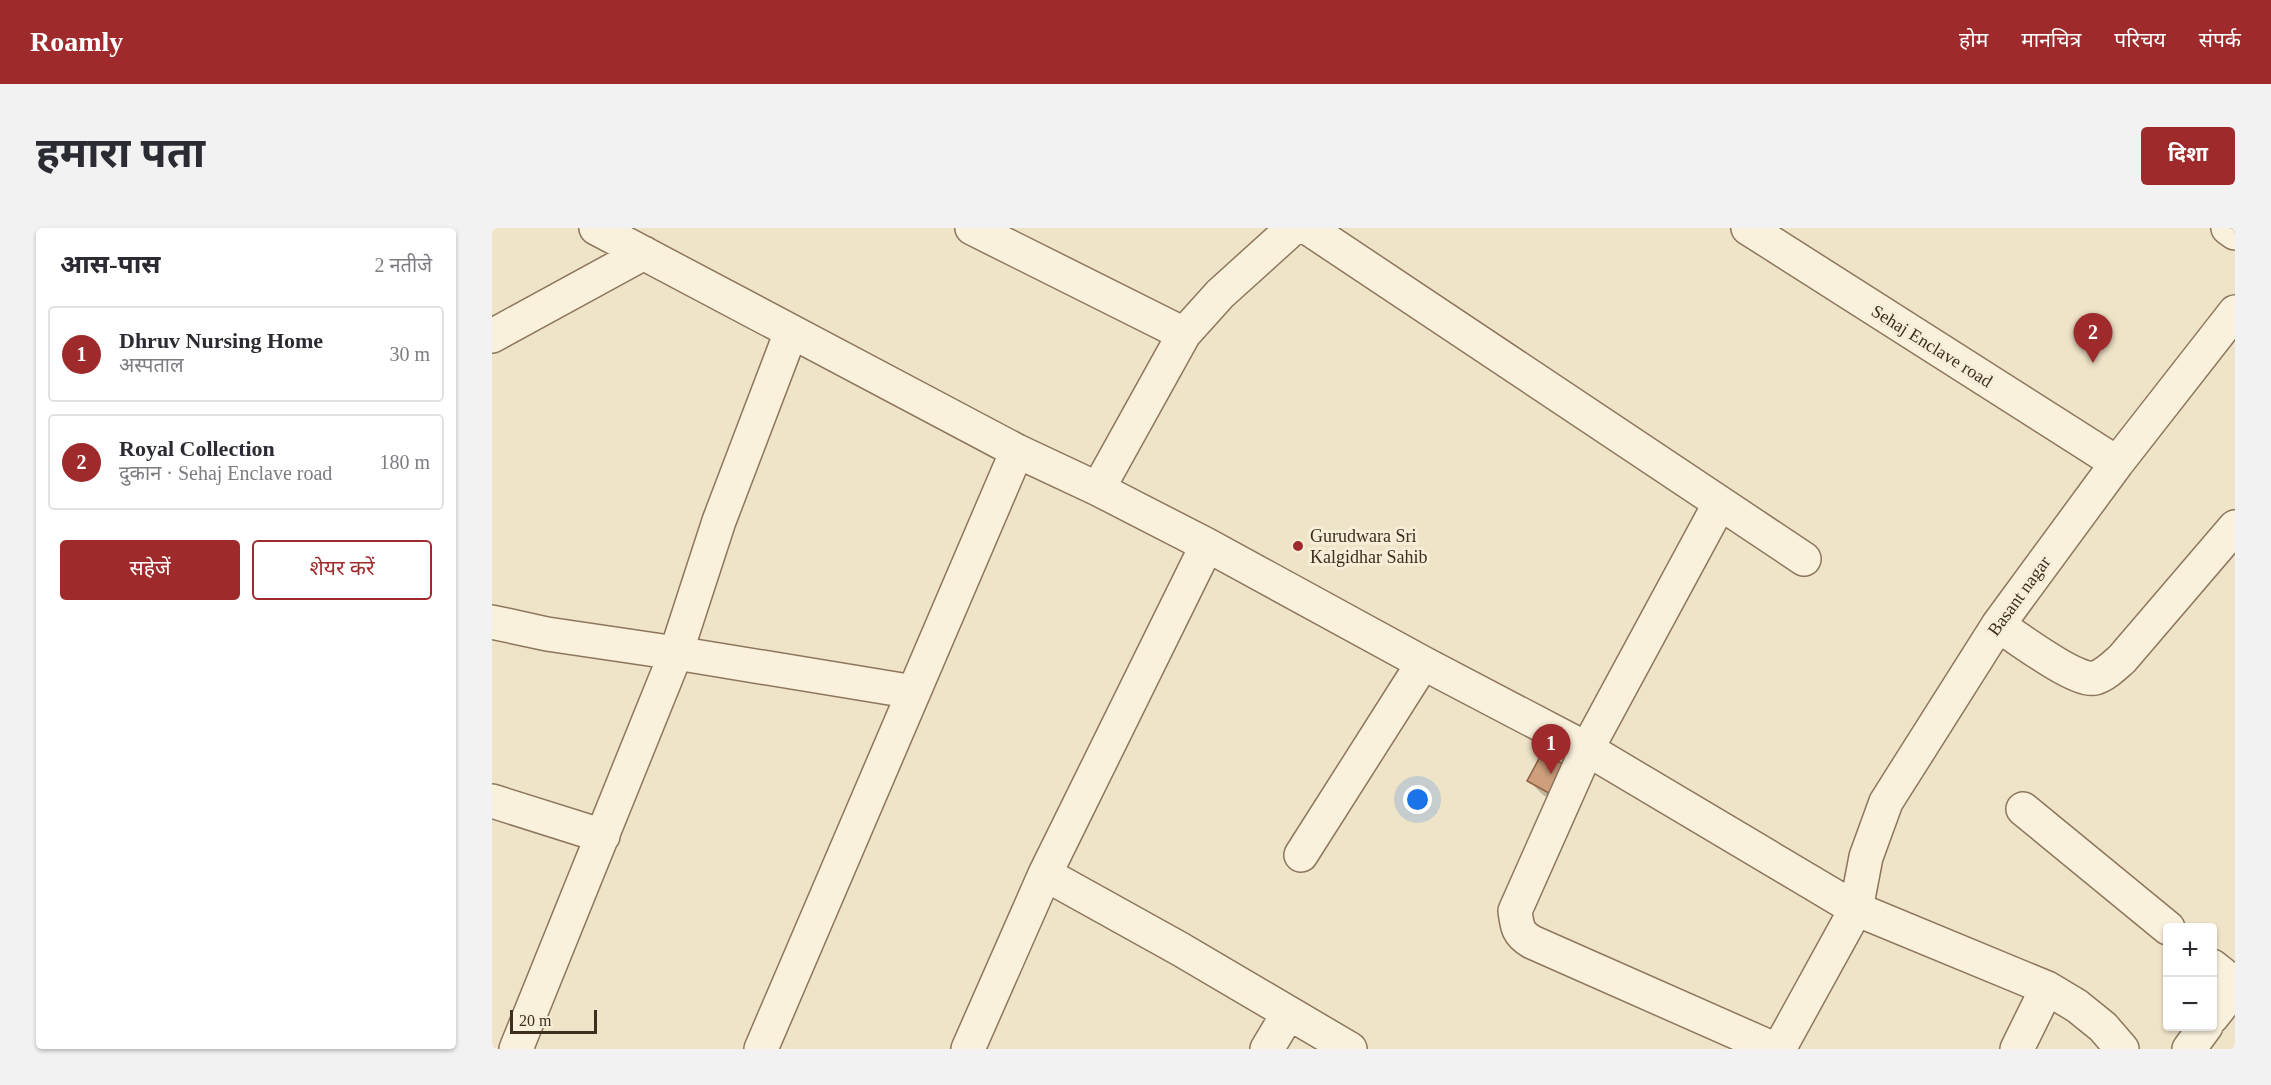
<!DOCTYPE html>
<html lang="hi">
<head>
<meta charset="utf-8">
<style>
	:root { --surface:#fff; --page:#f2f2f3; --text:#2b2b33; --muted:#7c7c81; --line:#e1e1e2; --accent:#9e2a2b }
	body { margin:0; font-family:"Times New Roman","Noto Sans Devanagari",serif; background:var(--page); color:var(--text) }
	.controls { position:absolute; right:18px; bottom:18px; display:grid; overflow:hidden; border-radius:6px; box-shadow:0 2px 4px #0004 }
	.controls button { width:54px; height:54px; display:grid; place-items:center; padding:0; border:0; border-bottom:2px solid var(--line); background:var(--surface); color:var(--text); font:30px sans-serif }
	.scale { position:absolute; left:18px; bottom:15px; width:87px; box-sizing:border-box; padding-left:6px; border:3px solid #3d2e20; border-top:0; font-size:16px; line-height:21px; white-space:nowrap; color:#3d2e20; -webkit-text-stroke:4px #f7eed8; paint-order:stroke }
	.you { position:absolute; left:926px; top:572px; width:21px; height:21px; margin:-15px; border:4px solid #fff; border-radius:50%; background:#1a73e8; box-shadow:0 0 0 9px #1a73e833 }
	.badge { display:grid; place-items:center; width:39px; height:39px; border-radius:50%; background:var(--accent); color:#fff; font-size:20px; font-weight:700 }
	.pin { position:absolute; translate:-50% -50px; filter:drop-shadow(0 2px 3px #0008) }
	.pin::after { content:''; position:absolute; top:32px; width:21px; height:18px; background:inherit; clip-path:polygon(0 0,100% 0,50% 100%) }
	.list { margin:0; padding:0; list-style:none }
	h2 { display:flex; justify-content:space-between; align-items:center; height:78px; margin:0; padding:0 24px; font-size:26px }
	h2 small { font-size:20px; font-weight:400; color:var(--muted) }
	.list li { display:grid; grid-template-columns:39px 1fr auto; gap:18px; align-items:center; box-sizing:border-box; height:96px; margin:0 12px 12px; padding:0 12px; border:2px solid var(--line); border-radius:6px }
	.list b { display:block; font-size:22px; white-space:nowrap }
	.list p { margin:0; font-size:20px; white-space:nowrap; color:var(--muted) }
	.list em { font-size:20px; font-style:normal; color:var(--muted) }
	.actions { display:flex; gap:12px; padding:18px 24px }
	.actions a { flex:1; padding:14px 0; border:2px solid var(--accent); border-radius:6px; text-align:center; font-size:21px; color:var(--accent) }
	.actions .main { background:var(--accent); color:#fff }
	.map { position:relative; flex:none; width:1743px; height:821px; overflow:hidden; border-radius:6px }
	header { display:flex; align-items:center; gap:36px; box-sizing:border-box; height:84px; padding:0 30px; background:var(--accent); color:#fff }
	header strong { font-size:28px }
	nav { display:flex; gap:33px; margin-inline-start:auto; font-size:21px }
	.intro { display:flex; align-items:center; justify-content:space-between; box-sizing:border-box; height:144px; padding:0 36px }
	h1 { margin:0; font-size:42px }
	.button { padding:15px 27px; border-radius:6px; background:var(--accent); color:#fff; font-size:21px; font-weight:700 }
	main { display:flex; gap:36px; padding:0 36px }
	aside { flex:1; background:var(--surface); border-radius:6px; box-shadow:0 2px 4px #0004 }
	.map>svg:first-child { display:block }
	.shadow { fill:#0003 }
	.building { fill:#cf9f7d; stroke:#8d5f41; stroke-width:1.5 }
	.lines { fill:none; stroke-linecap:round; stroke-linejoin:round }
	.minor-casing { stroke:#8d765c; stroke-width:36 }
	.minor { stroke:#faf1dc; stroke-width:33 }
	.poi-dot { fill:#9e2a2b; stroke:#f7eed8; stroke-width:2 }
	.labels { text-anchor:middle; stroke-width:6; stroke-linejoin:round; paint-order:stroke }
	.street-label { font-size:18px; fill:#3d2e20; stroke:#f7eed8 }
	.poi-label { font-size:18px; fill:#3d2e20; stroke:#f7eed8; text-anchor:start }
</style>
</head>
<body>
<header>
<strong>Roamly</strong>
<nav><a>होम</a><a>मानचित्र</a><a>परिचय</a><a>संपर्क</a></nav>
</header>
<div class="intro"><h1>हमारा पता</h1><a class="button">दिशा</a></div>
<main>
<aside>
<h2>आस-पास<small>2 नतीजे</small></h2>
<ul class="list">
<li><span class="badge">1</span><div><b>Dhruv Nursing Home</b><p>अस्पताल</p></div><em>30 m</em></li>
<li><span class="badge">2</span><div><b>Royal Collection</b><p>दुकान · Sehaj Enclave road</p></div><em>180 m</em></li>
</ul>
<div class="actions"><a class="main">सहेजें</a><a>शेयर करें</a></div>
</aside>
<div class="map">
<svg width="1743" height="821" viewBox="0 0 1743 821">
	<rect width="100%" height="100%" fill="#f0e4c8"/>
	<path class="shadow" d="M 1079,542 L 1079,582 L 1051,567 L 1037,553 Z"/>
	<path class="building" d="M 1050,525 L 1079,540 L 1064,569 L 1035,553 Z"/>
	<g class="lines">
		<g class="minor-casing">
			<path id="minor" d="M 104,0 L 525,223 L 606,261 L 715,317 L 931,435 L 1095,521 L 1364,681 L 1555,760 L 1585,778 L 1611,799 L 1630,821
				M 480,0 L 692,106
				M 816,0 L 1312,331
				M 1256,0 L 1625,235
				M 1736,0 L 1743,5
				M 0,108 L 152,25
				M 606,261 L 692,106 L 728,66 L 801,0
				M 1228,275 L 1095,521 L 1023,683 C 1025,699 1026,706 1040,714 L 1282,821
				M 0,394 L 55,406 L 184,425 L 422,464
				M 1506,397 C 1523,408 1585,455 1603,450 C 1613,447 1622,438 1630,431 L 1743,299
				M 0,573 L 111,608
				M 1531,581 L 1676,700
				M 809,627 L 931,435
				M 553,646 L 688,721 L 858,821
				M 1720,738 L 1743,756
				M 1720,789 L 1743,760
				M 24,821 L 184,425 L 227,293 L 299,104
				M 269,821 L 525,223
				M 476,821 L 553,646 L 715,317
				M 775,821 L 796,786
				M 1287,821 L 1364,681 L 1374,629 L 1394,574 L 1506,397 L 1625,235 L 1743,84
				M 1525,821 L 1555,760
				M 1697,821 L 1714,798"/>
		</g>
		<use href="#minor" class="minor"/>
	</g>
	<circle class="poi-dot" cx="806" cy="318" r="6"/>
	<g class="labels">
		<g class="street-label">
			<text transform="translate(1440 118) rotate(32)" y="6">Sehaj Enclave road</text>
			<text transform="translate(1527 368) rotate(-54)" y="6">Basant nagar</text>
		</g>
		<g class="poi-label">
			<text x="818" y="314">Gurudwara Sri<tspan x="818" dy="21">Kalgidhar Sahib</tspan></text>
		</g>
	</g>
</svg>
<div class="controls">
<button>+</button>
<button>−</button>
</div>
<div class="scale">20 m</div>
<div class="you"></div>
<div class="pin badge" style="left:1059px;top:546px">1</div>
<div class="pin badge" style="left:1601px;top:135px">2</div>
</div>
</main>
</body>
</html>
